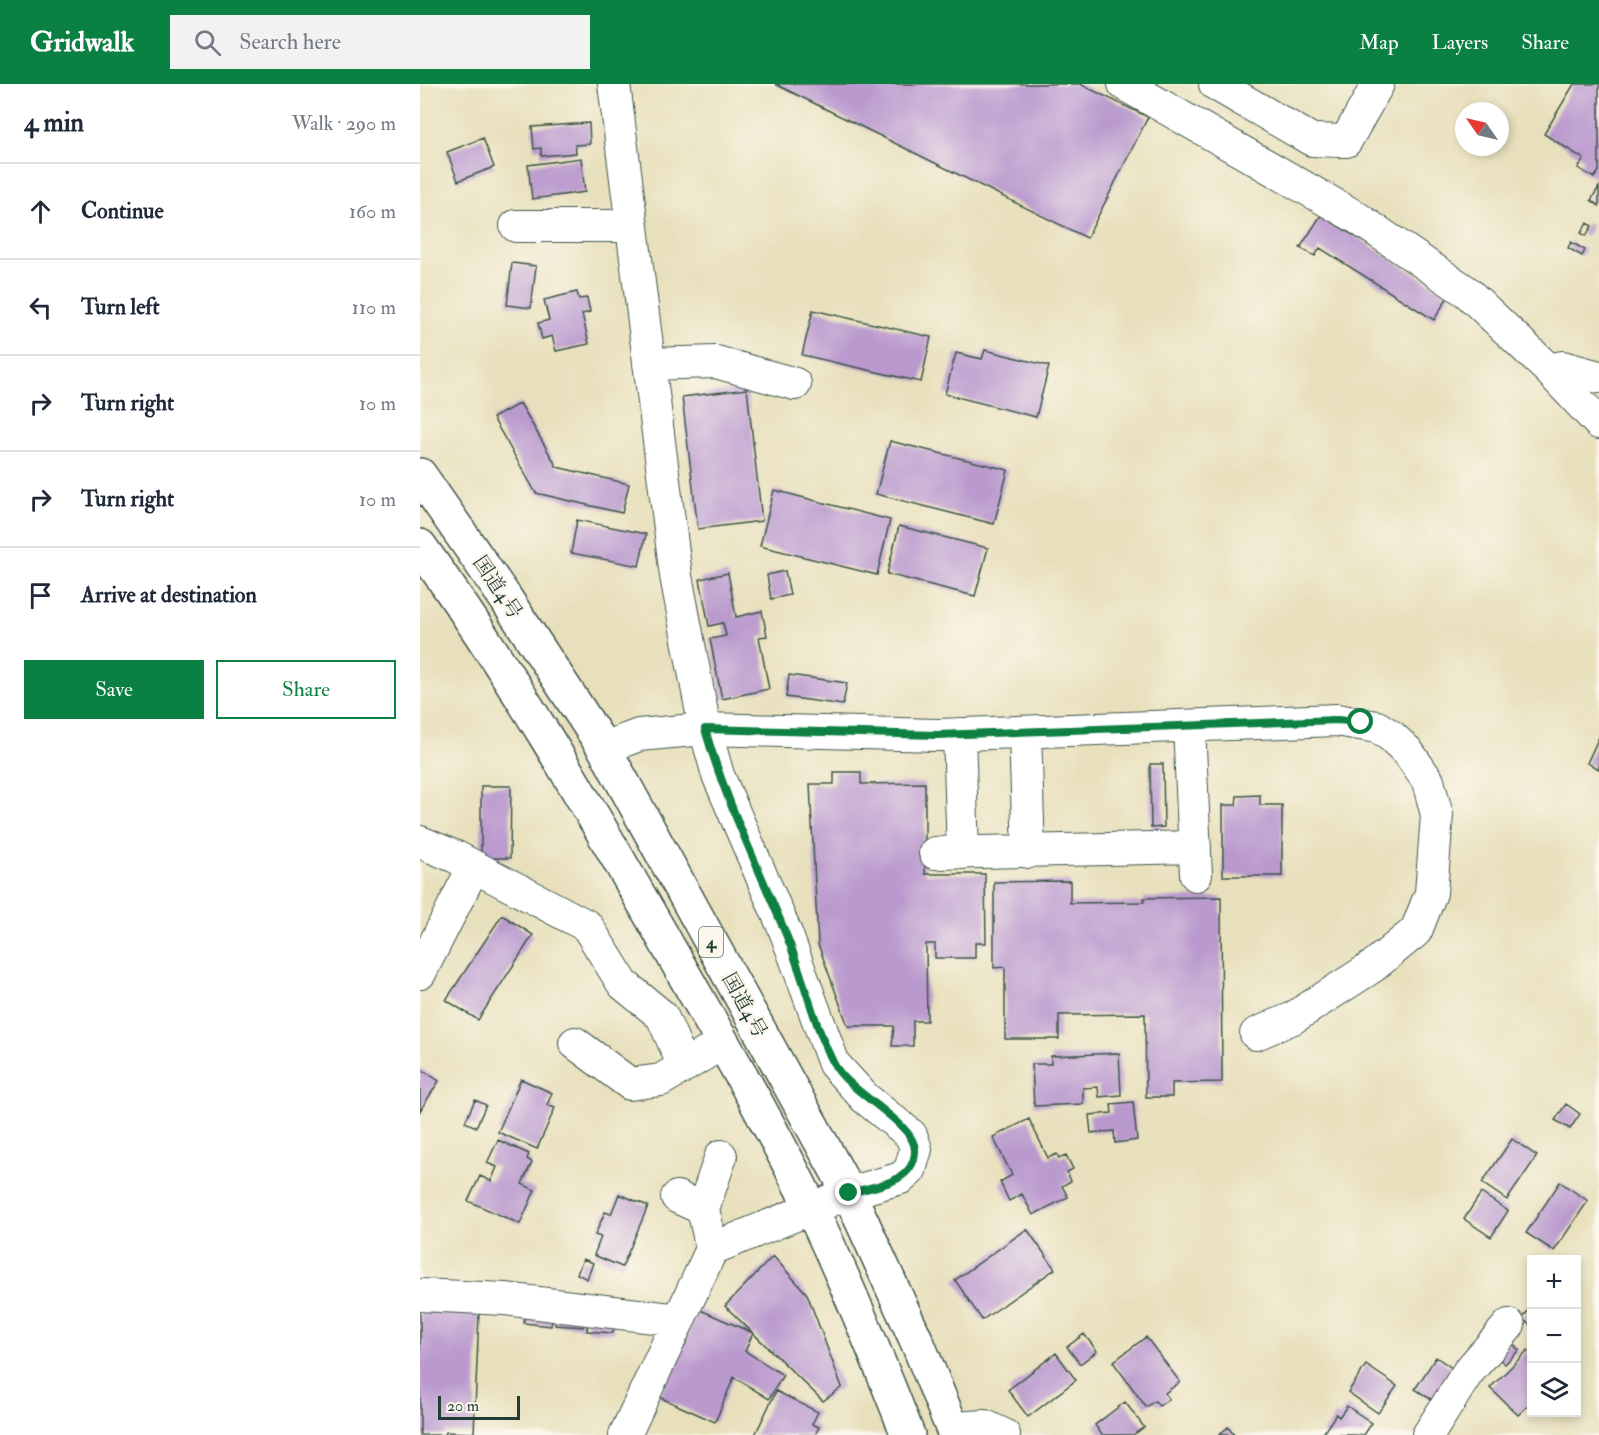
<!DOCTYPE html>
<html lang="en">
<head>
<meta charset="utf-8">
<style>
	:root { --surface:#fff; --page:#f2f2f3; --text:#1f2937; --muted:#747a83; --line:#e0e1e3; --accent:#0b8043 }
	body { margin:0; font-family:"IM FELL Double Pica","Noto Serif JP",serif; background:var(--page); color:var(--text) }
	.controls { position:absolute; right:18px; bottom:18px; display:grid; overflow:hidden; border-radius:0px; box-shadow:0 3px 9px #0003 }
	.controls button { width:54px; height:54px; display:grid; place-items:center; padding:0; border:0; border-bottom:2px solid var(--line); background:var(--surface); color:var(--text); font:30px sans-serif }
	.compass { position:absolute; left:1035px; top:18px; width:54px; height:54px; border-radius:50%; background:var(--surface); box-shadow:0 3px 9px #0003; rotate:304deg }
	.scale { position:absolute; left:18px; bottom:15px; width:82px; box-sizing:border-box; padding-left:6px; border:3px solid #1f3d34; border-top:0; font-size:16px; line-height:21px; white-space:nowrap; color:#1f3d34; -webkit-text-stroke:4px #fbf7ec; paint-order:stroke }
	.stop { position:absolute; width:18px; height:18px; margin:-14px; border:4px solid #0b8043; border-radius:50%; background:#fff }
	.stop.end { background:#0b8043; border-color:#fff; box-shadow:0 2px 6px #0008 }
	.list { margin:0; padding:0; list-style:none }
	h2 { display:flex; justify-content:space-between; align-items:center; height:78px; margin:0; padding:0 24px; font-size:26px }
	h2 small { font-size:20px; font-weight:400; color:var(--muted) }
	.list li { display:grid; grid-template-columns:39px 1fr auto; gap:18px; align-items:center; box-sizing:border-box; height:96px; padding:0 24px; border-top:2px solid var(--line) }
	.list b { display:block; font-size:22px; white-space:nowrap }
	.list em { font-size:20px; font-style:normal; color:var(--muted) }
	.actions { display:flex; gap:12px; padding:18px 24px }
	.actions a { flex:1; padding:14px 0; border:2px solid var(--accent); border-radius:0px; text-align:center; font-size:21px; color:var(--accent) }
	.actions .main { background:var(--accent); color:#fff }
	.icon { flex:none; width:33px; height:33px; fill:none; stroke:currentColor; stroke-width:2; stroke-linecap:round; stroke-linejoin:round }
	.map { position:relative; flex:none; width:1179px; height:1351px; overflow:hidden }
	header { display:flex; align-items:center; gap:36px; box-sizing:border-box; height:84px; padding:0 30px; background:var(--accent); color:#fff }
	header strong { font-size:28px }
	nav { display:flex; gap:33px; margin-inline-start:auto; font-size:21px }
	.search { width:420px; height:54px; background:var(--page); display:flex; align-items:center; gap:15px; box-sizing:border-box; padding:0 21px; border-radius:0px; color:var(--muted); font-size:22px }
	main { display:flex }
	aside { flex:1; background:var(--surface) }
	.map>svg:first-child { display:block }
	.building { fill:#b999ce }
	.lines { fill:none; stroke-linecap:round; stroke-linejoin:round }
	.minor-casing { stroke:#3d5548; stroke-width:34 }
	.highway-casing { stroke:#3d5548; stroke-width:36 }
	.minor { stroke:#fff; stroke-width:32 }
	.highway { stroke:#fff; stroke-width:33 }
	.route { stroke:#0b8043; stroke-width:8 }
	.labels { text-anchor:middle; stroke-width:5; stroke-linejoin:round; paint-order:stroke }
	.shield { fill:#fbf7ec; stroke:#61756b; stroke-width:1.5 }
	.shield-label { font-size:18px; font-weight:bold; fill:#1f3d34 }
	.street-label { font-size:20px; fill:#1f3d34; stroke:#fbf7ec }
</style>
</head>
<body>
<header>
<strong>Gridwalk</strong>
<div class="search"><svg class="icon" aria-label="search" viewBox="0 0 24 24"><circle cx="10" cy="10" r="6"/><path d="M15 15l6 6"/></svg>Search here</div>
<nav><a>Map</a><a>Layers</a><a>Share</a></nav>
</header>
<main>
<aside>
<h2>4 min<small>Walk · 290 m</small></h2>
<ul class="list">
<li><svg class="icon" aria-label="ahead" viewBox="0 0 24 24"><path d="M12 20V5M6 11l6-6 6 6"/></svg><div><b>Continue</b></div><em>160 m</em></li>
<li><svg class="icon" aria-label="left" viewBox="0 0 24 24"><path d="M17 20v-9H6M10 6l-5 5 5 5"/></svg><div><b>Turn left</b></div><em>110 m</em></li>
<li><svg class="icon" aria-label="right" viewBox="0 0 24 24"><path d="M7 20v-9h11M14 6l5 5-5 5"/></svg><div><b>Turn right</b></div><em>10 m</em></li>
<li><svg class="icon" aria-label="right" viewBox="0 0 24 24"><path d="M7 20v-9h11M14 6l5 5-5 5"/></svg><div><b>Turn right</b></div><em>10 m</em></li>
<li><svg class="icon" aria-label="arrive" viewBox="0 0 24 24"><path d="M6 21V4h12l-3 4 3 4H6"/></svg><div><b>Arrive at destination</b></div></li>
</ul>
<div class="actions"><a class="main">Save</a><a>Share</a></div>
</aside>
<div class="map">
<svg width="1179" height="1351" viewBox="0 0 1179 1351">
	<rect width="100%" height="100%" fill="#fbf7ec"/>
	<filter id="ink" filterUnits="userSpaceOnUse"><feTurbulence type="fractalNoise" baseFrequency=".0167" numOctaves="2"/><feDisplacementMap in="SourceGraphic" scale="12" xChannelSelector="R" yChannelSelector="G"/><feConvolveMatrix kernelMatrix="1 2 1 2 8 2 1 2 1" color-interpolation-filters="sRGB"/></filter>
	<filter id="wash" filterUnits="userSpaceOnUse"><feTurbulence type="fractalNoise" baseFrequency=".008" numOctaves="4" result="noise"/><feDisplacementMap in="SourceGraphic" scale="24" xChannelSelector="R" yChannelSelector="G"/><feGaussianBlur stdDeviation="1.35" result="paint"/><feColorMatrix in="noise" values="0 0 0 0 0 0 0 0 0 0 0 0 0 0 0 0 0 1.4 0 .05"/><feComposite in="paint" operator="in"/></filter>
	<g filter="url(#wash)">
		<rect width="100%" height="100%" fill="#e8e0bc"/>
		<g id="blocks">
			<path class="building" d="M 355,0 L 660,0 L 728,33 L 667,154 Z
				M 1154,0 L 1179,0 L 1179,87 L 1174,94 L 1158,84 L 1164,75 L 1124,50 Z
				M 169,39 L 170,60 L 155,61 L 156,69 L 121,72 L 121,64 L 114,65 L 112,43 Z
				M 63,54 L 74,83 L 38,97 L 27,68 Z
				M 161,74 L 165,108 L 112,115 L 108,81 Z
				M 1179,103 L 1179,122 L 1171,116 Z
				M 901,131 L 1029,211 L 1014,236 L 900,164 L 895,172 L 880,164 Z
				M 1167,139 L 1172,142 L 1166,152 L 1161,149 Z
				M 1151,158 L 1165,166 L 1162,172 L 1148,164 Z
				M 92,179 L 116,182 L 111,224 L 87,221 Z
				M 157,208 L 159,215 L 167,214 L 170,228 L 162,230 L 169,260 L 136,267 L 132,252 L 122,255 L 118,239 L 129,236 L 124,216 Z
				M 393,226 L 511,253 L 501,298 L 382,271 Z
				M 565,266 L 629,282 L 616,333 L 525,310 L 536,269 L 562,275 Z
				M 327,305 L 342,437 L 278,445 L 262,313 Z
				M 100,319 L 137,383 L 209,400 L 202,429 L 116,409 L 73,334 Z
				M 470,357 L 588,386 L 574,440 L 456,410 Z
				M 354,406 L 470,436 L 457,491 L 340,462 Z
				M 157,436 L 226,450 L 219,482 L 151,469 Z
				M 479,442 L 568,464 L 555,512 L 467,490 Z
				M 365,487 L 370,511 L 351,515 L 347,491 Z
				M 308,489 L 316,533 L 342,527 L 347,552 L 339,553 L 349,605 L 302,615 L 290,555 L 306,552 L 303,539 L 289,542 L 280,495 Z
				M 369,591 L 427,599 L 423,621 L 366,613 Z
				M 1179,653 L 1179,685 L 1167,679 Z
				M 730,680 L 743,680 L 744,743 L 731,744 Z
				M 414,688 L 441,688 L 441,700 L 505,699 L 505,790 L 565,790 L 566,859 L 555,859 L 555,874 L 515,874 L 515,860 L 506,860 L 507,937 L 493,937 L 493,962 L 472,962 L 474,942 L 428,942 L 398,860 L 390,700 L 414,700 Z
				M 61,702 L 91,702 L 90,774 L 61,774 Z
				M 840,711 L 840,721 L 862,721 L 862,792 L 803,792 L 803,721 L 816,721 L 817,712 Z
				M 650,797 L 650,819 L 724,818 L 724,814 L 801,813 L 802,998 L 752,999 L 752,1013 L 726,1013 L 725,930 L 639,931 L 639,955 L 585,955 L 585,883 L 574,884 L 574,798 Z
				M 82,831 L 113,851 L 58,936 L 26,916 Z
				M 699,969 L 701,1011 L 679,1013 L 678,1003 L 663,1004 L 663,1020 L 614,1022 L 612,980 L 631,980 L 631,972 Z
				M 0,984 L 19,997 L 0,1027 Z
				M 101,995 L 132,1009 L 127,1021 L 135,1024 L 117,1065 L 78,1048 Z
				M 55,1016 L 66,1021 L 56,1043 L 45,1038 Z
				M 713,1018 L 717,1056 L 695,1059 L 694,1047 L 671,1049 L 669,1031 L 692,1029 L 691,1020 Z
				M 1146,1020 L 1160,1030 L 1150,1045 L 1135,1036 Z
				M 609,1035 L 628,1074 L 637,1070 L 639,1074 L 646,1071 L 653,1085 L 647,1088 L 651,1097 L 642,1102 L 648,1113 L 613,1131 L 602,1110 L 589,1117 L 580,1098 L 592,1091 L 573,1053 Z
				M 1092,1055 L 1117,1072 L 1087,1116 L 1062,1099 Z
				M 78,1056 L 109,1070 L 107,1075 L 112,1078 L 102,1100 L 115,1106 L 100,1140 L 48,1117 L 60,1092 L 71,1097 L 77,1083 L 67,1079 Z
				M 1140,1098 L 1168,1117 L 1134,1167 L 1106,1149 Z
				M 1061,1109 L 1088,1127 L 1071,1153 L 1044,1135 Z
				M 199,1110 L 228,1122 L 202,1183 L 174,1171 L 181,1153 L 175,1151 L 185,1128 L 191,1130 Z
				M 607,1145 L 635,1185 L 562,1236 L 535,1196 Z
				M 353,1172 L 387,1210 L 422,1303 L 403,1317 L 305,1222 Z
				M 163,1175 L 173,1179 L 167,1195 L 157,1190 Z
				M 1110,1224 L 1112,1225 L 1112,1242 L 1102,1235 Z
				M 278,1225 L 333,1249 L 325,1267 L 363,1291 L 349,1315 L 314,1293 L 295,1338 L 239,1313 Z
				M 0,1227 L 59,1229 L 54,1349 L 26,1348 L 25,1351 L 0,1351 Z
				M 106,1227 L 133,1230 L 131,1242 L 104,1239 Z
				M 137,1230 L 164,1233 L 163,1243 L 135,1241 Z
				M 168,1234 L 195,1237 L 193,1249 L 167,1247 Z
				M 664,1250 L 677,1267 L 660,1280 L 647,1263 Z
				M 726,1253 L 760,1298 L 745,1309 L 749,1315 L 739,1322 L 735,1317 L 726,1323 L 693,1278 Z
				M 1090,1257 L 1099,1266 L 1085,1280 L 1076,1272 Z
				M 1108,1266 L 1112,1270 L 1112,1318 L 1098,1331 L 1070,1304 Z
				M 636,1269 L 656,1296 L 608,1333 L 588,1306 Z
				M 1016,1273 L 1036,1287 L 1015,1318 L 995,1305 Z
				M 946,1281 L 977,1302 L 958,1329 L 928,1308 Z
				M 356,1307 L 398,1328 L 392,1340 L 399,1343 L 395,1351 L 335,1351 Z
				M 705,1318 L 724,1343 L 713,1351 L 682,1351 L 675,1341 Z
				M 927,1322 L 952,1339 L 944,1351 L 902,1351 L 916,1330 L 919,1333 Z
				M 808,1343 L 814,1351 L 799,1351 Z"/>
		</g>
	</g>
	<g filter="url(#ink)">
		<use href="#blocks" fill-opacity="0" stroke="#3d5548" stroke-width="1.5"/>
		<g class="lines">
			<g class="minor-casing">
				<path id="minor" d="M 194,0 L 256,492 L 285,645 L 298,691 L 366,849 L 414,980 L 445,1014 L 491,1051 L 496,1065 L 490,1086 L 481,1094 L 429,1109 L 292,1165 L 205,1351
					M 704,0 L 936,133 L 1047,208 L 1129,286 L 1179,339
					M 795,0 L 892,56 L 926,57 L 958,0
					M 96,142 L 212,142
					M 229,280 L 296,278 L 375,300
					M 1129,286 L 1142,283 L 1179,293
					M 769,642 L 776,791
					M 605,648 L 609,768
					M 539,650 L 543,769
					M 184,664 L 219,651 L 285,645 L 517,651 L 917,636 L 957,643 L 971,652 L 988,668 L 1008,697 L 1017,731 L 1011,809 L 996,847 L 952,883 L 873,934 L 836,950
					M 0,758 L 36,773 L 167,842 L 203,900 L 242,932 L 264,982
					M 515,769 L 775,763
					M 0,889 L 53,784
					M 155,959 L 210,1000 L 241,996 L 303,959
					M 257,1113 L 283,1125
					M 292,1165 L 283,1125 L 301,1072
					M 0,1211 L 85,1215 L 259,1236
					M 533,1344 L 565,1342 L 584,1351
					M 1008,1351 L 1048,1288 L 1089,1241"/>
			</g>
			<g class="highway-casing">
				<path id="highway" d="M 0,391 L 86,515 L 184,664 L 429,1109 L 498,1260 L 535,1351
					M 0,462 C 89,586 165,716 240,848 C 291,939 346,1031 392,1126 C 427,1199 458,1275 488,1351"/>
			</g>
			<use href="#minor" class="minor"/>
			<use href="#highway" class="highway"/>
		</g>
	</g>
	<g class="lines" filter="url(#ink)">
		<path class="route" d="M 429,1109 C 454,1102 494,1100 495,1067 C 496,1039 429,1009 414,980 C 393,939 383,890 365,848 C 337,780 305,716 285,645 L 517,651 L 917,636 L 941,638"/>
	</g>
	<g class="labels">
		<rect class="shield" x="279" y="843" width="24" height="30" rx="4.5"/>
		<g class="shield-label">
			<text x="291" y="864">4</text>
		</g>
		<g class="street-label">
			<text transform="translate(78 503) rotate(56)" y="7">国道4号</text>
			<text transform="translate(325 921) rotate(61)" y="7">国道4号</text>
		</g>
	</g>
</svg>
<div class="controls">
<button>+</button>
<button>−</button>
<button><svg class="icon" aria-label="layers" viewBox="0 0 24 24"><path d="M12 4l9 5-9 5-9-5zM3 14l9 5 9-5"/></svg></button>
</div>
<svg class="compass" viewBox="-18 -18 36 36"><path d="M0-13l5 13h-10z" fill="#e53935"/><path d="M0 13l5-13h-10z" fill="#747a83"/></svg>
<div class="scale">20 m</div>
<div class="stop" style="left:941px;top:638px"></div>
<div class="stop end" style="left:429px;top:1109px"></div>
</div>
</main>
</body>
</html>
